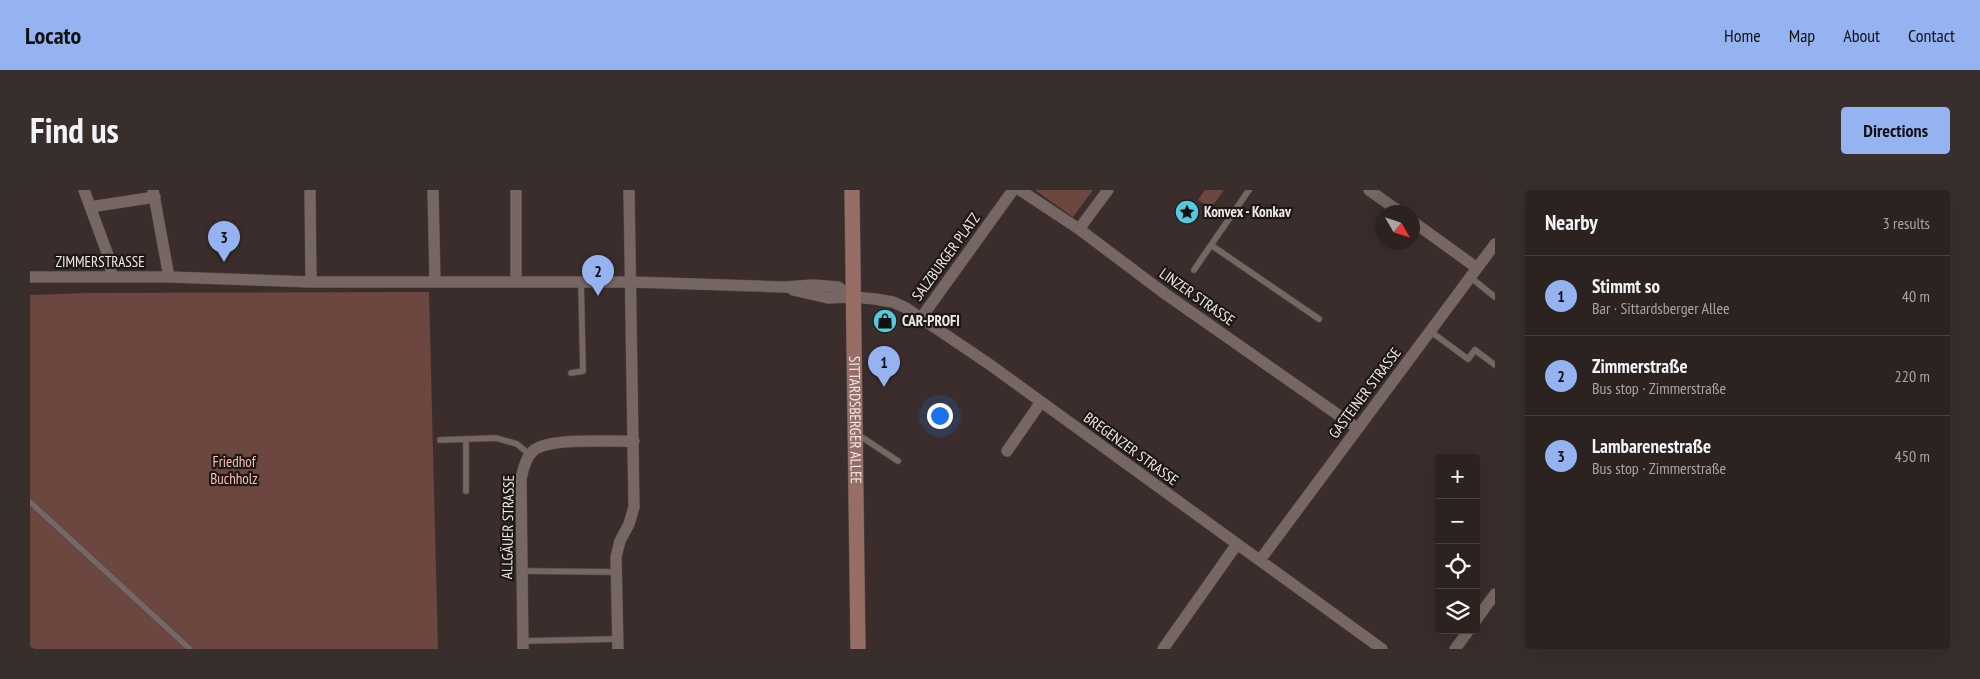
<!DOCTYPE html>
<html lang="en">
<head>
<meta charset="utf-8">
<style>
	:root { --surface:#2c2220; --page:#382f2d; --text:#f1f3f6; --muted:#a6a4a5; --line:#483f3e; --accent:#95b2f1 }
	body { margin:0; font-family:"PT Sans Narrow",sans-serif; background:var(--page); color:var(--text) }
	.controls { position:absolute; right:15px; bottom:15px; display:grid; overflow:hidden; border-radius:5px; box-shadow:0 5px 20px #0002 }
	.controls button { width:45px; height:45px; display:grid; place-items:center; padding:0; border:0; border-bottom:1px solid var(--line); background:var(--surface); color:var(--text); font:25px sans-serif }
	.compass { position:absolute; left:1345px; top:15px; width:45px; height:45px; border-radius:50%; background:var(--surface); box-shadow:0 5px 20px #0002; rotate:129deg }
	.you { position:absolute; left:909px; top:225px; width:18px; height:18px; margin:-12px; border:4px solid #fff; border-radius:50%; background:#1a73e8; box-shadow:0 0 0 8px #1a73e833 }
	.badge { display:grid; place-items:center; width:32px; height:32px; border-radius:50%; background:var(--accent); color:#111; font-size:16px; font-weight:700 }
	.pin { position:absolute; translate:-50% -41px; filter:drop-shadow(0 1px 2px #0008) }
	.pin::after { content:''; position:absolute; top:26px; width:18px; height:15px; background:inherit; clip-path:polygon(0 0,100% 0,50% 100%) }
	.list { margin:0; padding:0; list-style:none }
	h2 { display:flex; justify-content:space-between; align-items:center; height:65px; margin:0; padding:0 20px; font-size:21px }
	h2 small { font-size:16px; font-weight:400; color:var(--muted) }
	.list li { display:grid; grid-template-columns:32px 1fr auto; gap:15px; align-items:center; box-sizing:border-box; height:80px; padding:0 20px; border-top:1px solid var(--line) }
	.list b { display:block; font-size:19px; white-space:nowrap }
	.list p { margin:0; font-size:16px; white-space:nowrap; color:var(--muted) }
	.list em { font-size:16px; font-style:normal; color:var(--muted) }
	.icon { flex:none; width:28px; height:28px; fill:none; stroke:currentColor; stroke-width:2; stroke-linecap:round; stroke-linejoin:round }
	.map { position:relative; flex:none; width:1465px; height:459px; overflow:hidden; border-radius:5px }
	header { display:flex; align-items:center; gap:30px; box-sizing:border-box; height:70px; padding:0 25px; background:var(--accent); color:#111 }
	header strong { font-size:24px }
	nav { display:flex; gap:28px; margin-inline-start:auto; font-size:18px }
	.intro { display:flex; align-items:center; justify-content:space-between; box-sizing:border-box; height:120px; padding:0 30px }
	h1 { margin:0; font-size:35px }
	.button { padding:12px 22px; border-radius:5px; background:var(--accent); color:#111; font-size:18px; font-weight:700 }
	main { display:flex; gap:30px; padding:0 30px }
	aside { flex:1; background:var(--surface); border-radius:5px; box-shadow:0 5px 20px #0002 }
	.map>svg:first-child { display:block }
	.green { fill:#6c473f }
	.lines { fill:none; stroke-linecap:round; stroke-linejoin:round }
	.service-casing { stroke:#534946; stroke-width:7 }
	.minor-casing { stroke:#534946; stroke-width:12 }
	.secondary-casing { stroke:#534946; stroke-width:16 }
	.service { stroke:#766764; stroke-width:5.5 }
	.minor { stroke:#766764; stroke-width:11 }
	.secondary { stroke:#976e66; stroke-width:15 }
	.labels { text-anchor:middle; stroke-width:4.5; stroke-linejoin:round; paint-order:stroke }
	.poi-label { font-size:15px; font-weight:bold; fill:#f1e9e7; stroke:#1d1716; text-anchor:start }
	.street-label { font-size:15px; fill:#f1e9e7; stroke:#1d1716 }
	.park-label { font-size:15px; fill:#fdbeb0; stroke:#1d1716 }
</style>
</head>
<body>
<header>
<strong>Locato</strong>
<nav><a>Home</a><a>Map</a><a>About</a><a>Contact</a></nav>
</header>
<div class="intro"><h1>Find us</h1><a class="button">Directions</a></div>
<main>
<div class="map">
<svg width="1465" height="459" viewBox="0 0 1465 459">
	<rect width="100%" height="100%" fill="#3a2d2b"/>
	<path class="green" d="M 1005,0 L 1063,0 L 1043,27 Z
		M 1175,0 L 1194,0 L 1181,18 L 1168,10 Z
		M 399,102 L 408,459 L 0,459 L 0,105 L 59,103 Z"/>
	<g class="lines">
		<g class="service-casing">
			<path id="service" d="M 1181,55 L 1219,0
				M 1164,80 L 1181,55 L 1289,129
				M 1440,87 L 1465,107
				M 1400,141 L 1438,169 L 1445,160 L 1465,175
				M 541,183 L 553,181 L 551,92
				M 827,244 L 868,271
				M 436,249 L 436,301
				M 410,250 L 466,248 L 487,254 L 500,265
				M 0,312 L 160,459
				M 492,381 L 587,382
				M 493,451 L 588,449"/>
		</g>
		<g class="minor-casing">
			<path id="minor" d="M 54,0 L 79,68 L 82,87
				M 123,0 L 139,87
				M 280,0 L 281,92
				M 403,0 L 405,92
				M 486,0 L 486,91
				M 990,0 L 1049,39 L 1134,103 L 1327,238
				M 1339,0 L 1370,22
				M 60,17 L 125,7
				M 1382,31 L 1447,78
				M 1049,39 L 1078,0
				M 0,87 L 139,87 L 281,92 L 602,92 L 755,97 L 783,95 L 808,97 L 823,107
				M 763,100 L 798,108 L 823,107 L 845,109 L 863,112 L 876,118 L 959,174 L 1352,459
				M 891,128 L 983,0
				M 977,261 L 1011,212
				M 1230,370 L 1465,54
				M 1446,430 L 1465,404
				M 493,459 L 491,289 C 493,279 496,267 503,261 C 519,247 581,252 604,251
				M 588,459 L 586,367 L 590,351 L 599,334 L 604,317 L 599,0
				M 1133,459 L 1207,354
				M 1425,459 L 1439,440"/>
		</g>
		<g class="secondary-casing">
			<g id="secondary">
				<path id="s1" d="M 822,0 L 828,459"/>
			</g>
		</g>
		<use href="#service" class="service"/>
		<use href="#minor" class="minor"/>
		<use href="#secondary" class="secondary"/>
	</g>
	<defs>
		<g id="sight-disc" transform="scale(1.25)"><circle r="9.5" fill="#54cadd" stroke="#1d1716"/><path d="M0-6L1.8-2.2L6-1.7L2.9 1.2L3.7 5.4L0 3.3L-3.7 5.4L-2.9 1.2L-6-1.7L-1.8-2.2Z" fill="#111"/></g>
		<g id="shop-disc" transform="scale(1.25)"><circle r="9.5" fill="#54cadd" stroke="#1d1716"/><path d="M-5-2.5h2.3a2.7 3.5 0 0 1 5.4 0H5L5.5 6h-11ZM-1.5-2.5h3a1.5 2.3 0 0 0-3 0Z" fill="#111"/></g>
	</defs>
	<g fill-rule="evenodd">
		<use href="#sight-disc" x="1157" y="22"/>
		<use href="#shop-disc" x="855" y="131"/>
	</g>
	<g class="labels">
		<g class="poi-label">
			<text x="1174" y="27">Konvex - Konkav</text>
			<text x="872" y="136">CAR-PROFI</text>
		</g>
		<g class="street-label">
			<text transform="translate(916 67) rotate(-54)" y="5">SALZBURGER PLATZ</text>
			<text x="70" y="77">ZIMMERSTRASSE</text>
			<text transform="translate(1167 107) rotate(35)" y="5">LINZER STRASSE</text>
			<text transform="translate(1335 203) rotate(-53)" y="5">GASTEINER STRASSE</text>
			<text dy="5" stroke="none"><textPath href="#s1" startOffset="230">SITTARDSBERGER ALLEE</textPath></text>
			<text transform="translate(1101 259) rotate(36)" y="5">BREGENZER STRASSE</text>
			<text transform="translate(478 337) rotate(-89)" y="5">ALLGÄUER STRASSE</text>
		</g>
		<g class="park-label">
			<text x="204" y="277">Friedhof<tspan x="204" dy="17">Buchholz</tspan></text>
		</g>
	</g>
</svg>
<div class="controls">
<button>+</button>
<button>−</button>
<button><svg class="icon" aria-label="locate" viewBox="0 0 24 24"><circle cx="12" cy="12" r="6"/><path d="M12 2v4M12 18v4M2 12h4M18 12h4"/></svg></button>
<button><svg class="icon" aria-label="layers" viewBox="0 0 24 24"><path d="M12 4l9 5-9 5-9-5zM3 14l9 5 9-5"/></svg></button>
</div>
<svg class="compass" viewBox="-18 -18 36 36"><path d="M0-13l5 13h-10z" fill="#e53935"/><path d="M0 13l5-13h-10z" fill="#a6a4a5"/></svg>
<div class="you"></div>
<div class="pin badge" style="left:854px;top:197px">1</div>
<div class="pin badge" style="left:568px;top:106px">2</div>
<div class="pin badge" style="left:194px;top:72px">3</div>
</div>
<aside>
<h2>Nearby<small>3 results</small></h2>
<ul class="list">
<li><span class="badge">1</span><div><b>Stimmt so</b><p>Bar · Sittardsberger Allee</p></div><em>40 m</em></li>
<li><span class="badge">2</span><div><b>Zimmerstraße</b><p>Bus stop · Zimmerstraße</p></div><em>220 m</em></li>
<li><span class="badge">3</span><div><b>Lambarenestraße</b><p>Bus stop · Zimmerstraße</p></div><em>450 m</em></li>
</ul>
</aside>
</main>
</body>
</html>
